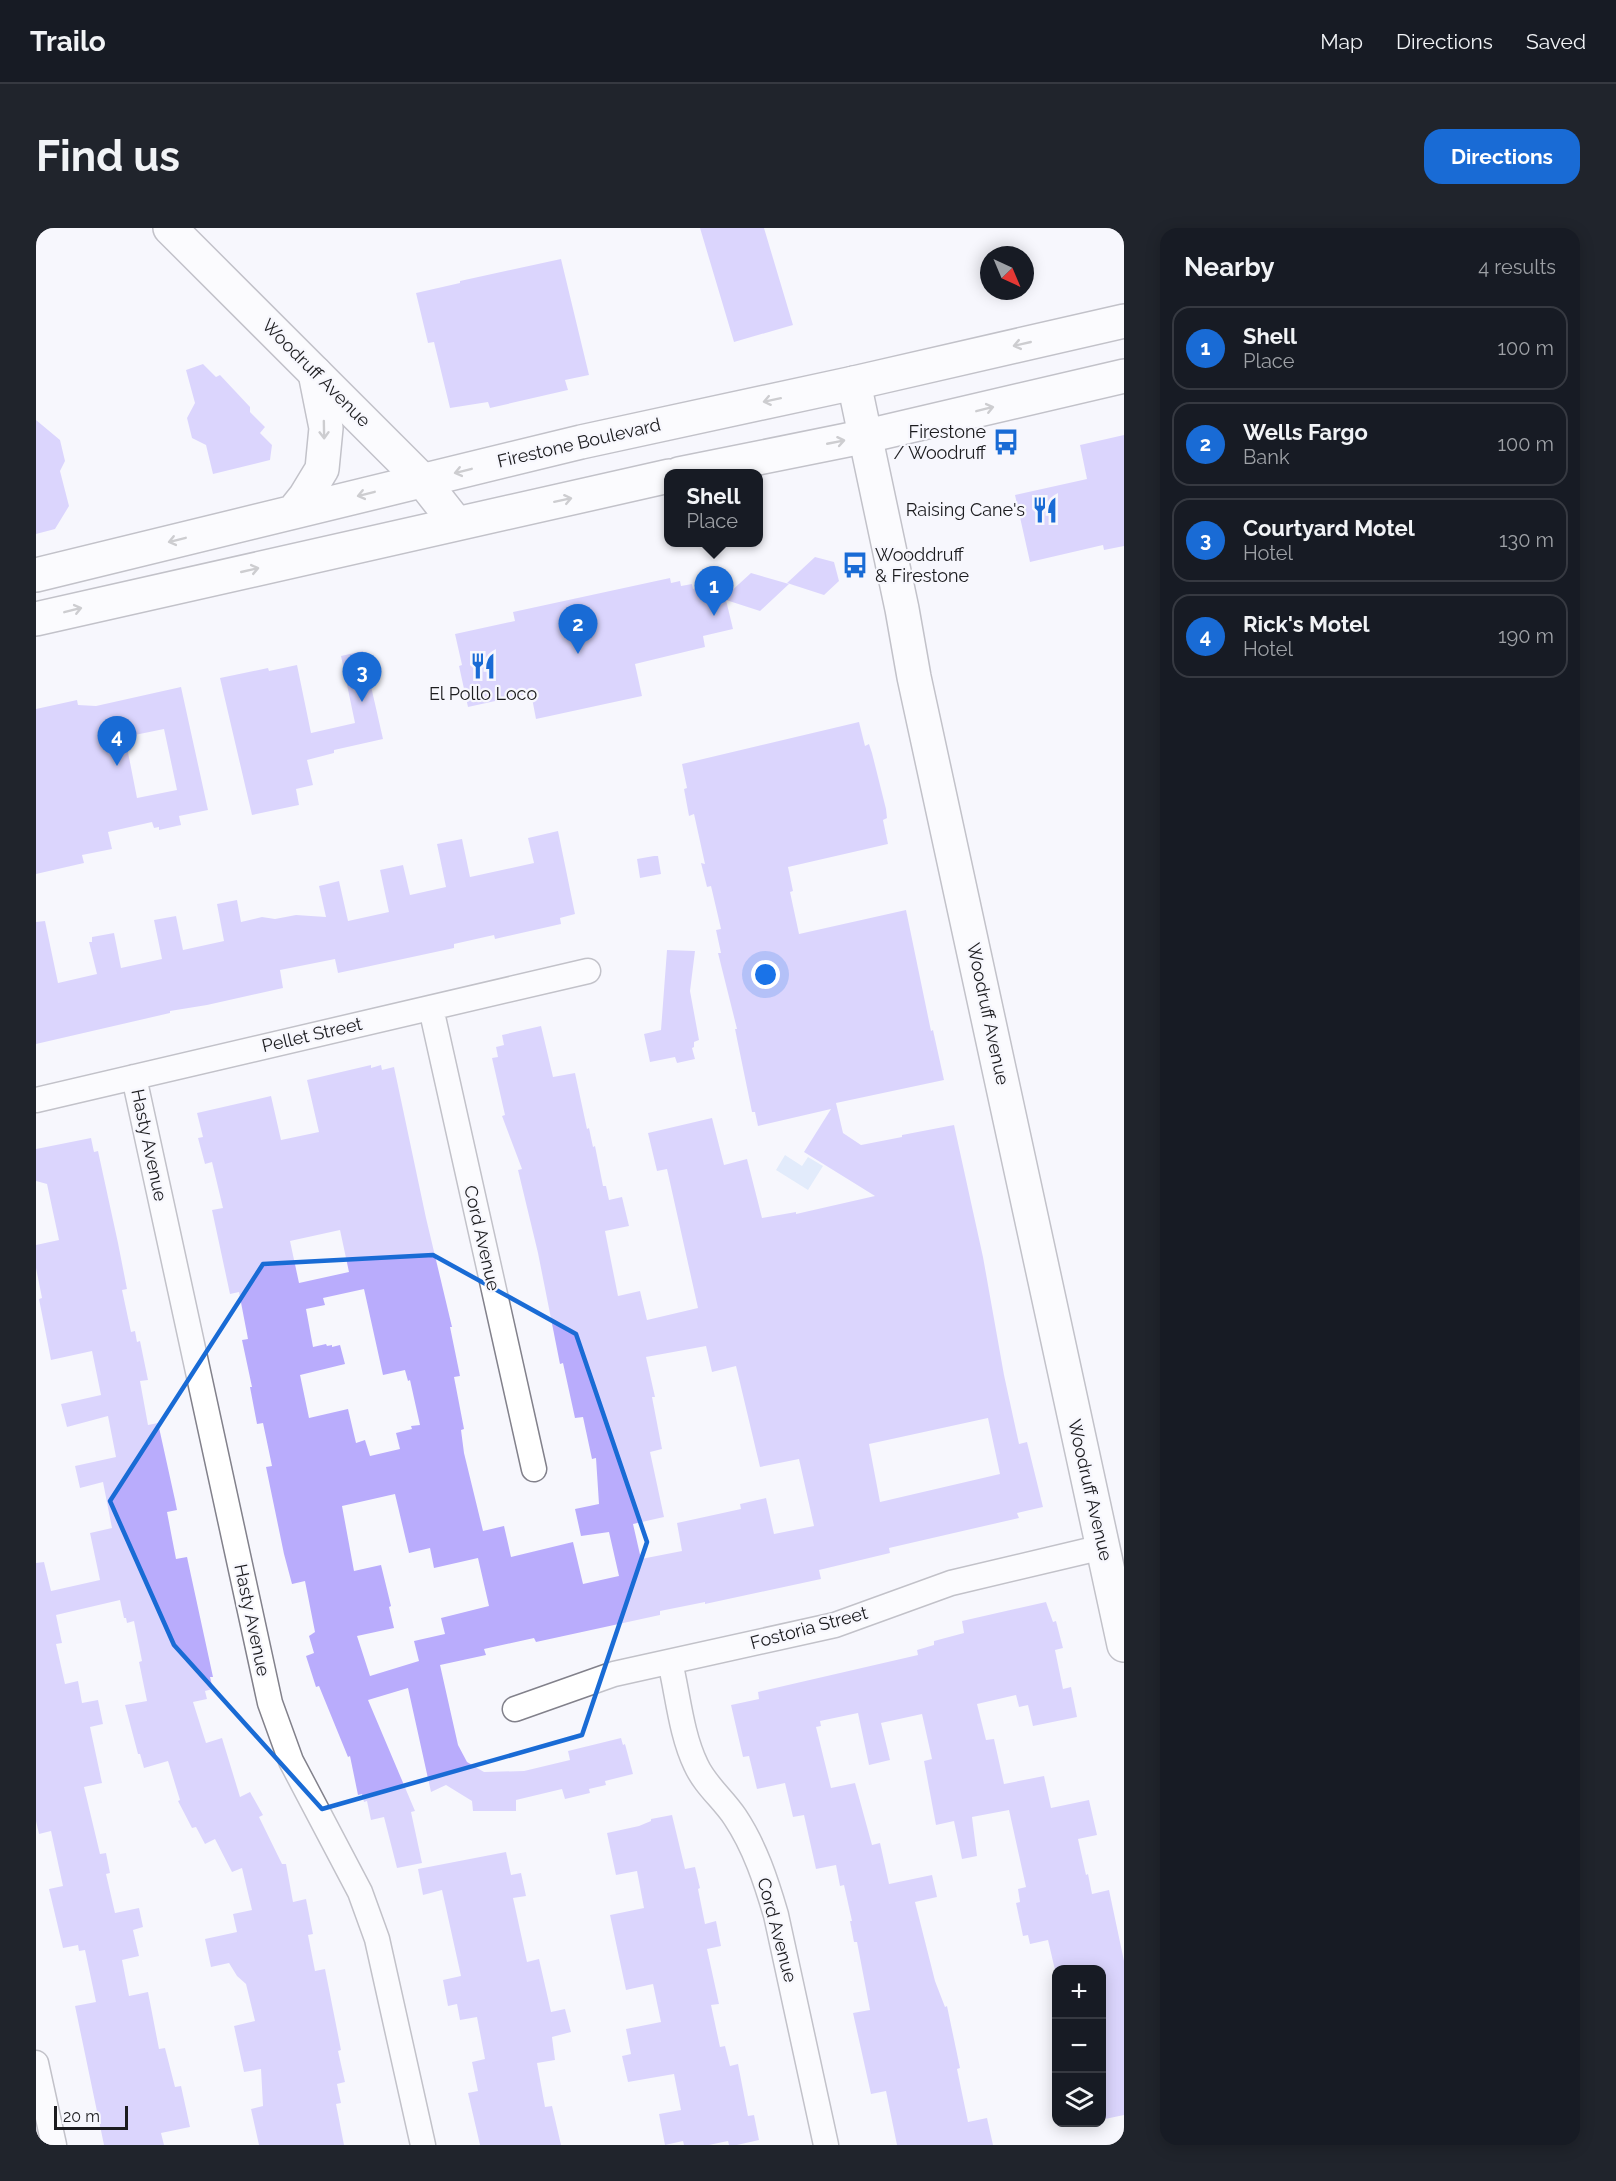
<!DOCTYPE html>
<html lang="en">
<head>
<meta charset="utf-8">
<style>
	:root { --surface:#171b24; --page:#20242c; --text:#f1f3f6; --muted:#9ea1a6; --line:#363941; --accent:#196bd5 }
	body { margin:0; font-family:Raleway,sans-serif; background:var(--page); color:var(--text) }
	.controls { position:absolute; right:18px; bottom:18px; display:grid; overflow:hidden; border-radius:12px; box-shadow:0 3px 15px #0003 }
	.controls button { width:54px; height:54px; display:grid; place-items:center; padding:0; border:0; border-bottom:2px solid var(--line); background:var(--surface); color:var(--text); font:30px sans-serif }
	.compass { position:absolute; left:944px; top:18px; width:54px; height:54px; border-radius:50%; background:var(--surface); box-shadow:0 3px 15px #0003; rotate:136deg }
	.scale { position:absolute; left:18px; bottom:15px; width:74px; box-sizing:border-box; padding-left:6px; border:3px solid #1c1c1f; border-top:0; font-size:16px; line-height:21px; white-space:nowrap; color:#1c1c1f; -webkit-text-stroke:4px #f7f7fd; paint-order:stroke }
	.you { position:absolute; left:730px; top:747px; width:21px; height:21px; margin:-15px; border:4px solid #fff; border-radius:50%; background:#1a73e8; box-shadow:0 0 0 9px #1a73e833 }
	.badge { display:grid; place-items:center; width:39px; height:39px; border-radius:50%; background:var(--accent); color:#fff; font-size:20px; font-weight:700 }
	.pin { position:absolute; translate:-50% -50px; filter:drop-shadow(0 2px 3px #0008) }
	.pin::after { content:''; position:absolute; top:32px; width:21px; height:18px; background:inherit; clip-path:polygon(0 0,100% 0,50% 100%) }
	.popup { position:absolute; left:628px; top:241px; width:99px; height:78px; box-sizing:border-box; display:grid; place-content:center; border-radius:12px; background:var(--surface); filter:drop-shadow(0 2px 4px #0005); font-size:20px; white-space:nowrap; color:var(--muted) }
	.popup b { font-size:22px; color:var(--text) }
	.popup::after { content:''; position:absolute; left:50%; top:100%; margin-left:-12px; border:12px solid transparent; border-top-color:var(--surface) }
	.list { margin:0; padding:0; list-style:none }
	h2 { display:flex; justify-content:space-between; align-items:center; height:78px; margin:0; padding:0 24px; font-size:26px }
	h2 small { font-size:20px; font-weight:400; color:var(--muted) }
	.list li { display:grid; grid-template-columns:39px 1fr auto; gap:18px; align-items:center; box-sizing:border-box; height:84px; margin:0 12px 12px; padding:0 12px; border:2px solid var(--line); border-radius:18px }
	.list b { display:block; font-size:22px; white-space:nowrap }
	.list p { margin:0; font-size:20px; white-space:nowrap; color:var(--muted) }
	.list em { font-size:20px; font-style:normal; color:var(--muted) }
	.icon { flex:none; width:33px; height:33px; fill:none; stroke:currentColor; stroke-width:2; stroke-linecap:round; stroke-linejoin:round }
	.map { position:relative; flex:none; width:1088px; height:1917px; overflow:hidden; border-radius:18px }
	header { display:flex; align-items:center; gap:36px; box-sizing:border-box; height:84px; padding:0 30px; background:var(--surface); border-bottom:2px solid var(--line) }
	header strong { font-size:28px }
	nav { display:flex; gap:33px; margin-inline-start:auto; font-size:21px }
	.intro { display:flex; align-items:center; justify-content:space-between; box-sizing:border-box; height:144px; padding:0 36px }
	h1 { margin:0; font-size:42px }
	.button { padding:15px 27px; border-radius:18px; background:var(--accent); color:#fff; font-size:21px; font-weight:700 }
	main { display:flex; gap:36px; padding:0 36px }
	aside { flex:1; background:var(--surface); border-radius:18px; box-shadow:0 3px 15px #0003 }
	.map>svg:first-child { display:block }
	.water { fill:#c8dcf9 }
	.building { fill:#b9acfc; fill-rule:evenodd }
	.lines { fill:none; stroke-linecap:round; stroke-linejoin:round }
	.street-casing { stroke:#82818b; stroke-width:27 }
	.secondary-casing { stroke:#82818b; stroke-width:36 }
	.primary-casing { stroke:#82818b; stroke-width:36 }
	.street { stroke:#fff; stroke-width:24 }
	.secondary { stroke:#fff; stroke-width:33 }
	.primary { stroke:#fff; stroke-width:33 }
	.oneway { stroke:#99999a }
	.marked { fill:none; stroke:#196bd5; stroke-width:4.5; stroke-linejoin:round }
	.labels { text-anchor:middle; stroke-width:4.5; stroke-linejoin:round; paint-order:stroke }
	.street-label { font-size:18px; fill:#1c1c1f; stroke:#f7f7fd }
	.poi-label { font-size:18px; fill:#1c1c1f; stroke:#f7f7fd; text-anchor:end }
</style>
</head>
<body>
<header>
<strong>Trailo</strong>
<nav><a>Map</a><a>Directions</a><a>Saved</a></nav>
</header>
<div class="intro"><h1>Find us</h1><a class="button">Directions</a></div>
<main>
<div class="map">
<svg width="1088" height="1917" viewBox="0 0 1088 1917">
	<rect width="100%" height="100%" fill="#f7f7fd"/>
	<path class="water" d="M 749,927 L 766,938 L 772,929 L 787,938 L 772,962 L 740,942 Z"/>
	<path class="building" d="M 664,0 L 728,0 L 757,97 L 698,114 Z
		M 525,31 L 553,147 L 529,152 L 532,162 L 454,180 L 452,174 L 414,180 L 398,114 L 392,115 L 380,65 L 424,55 L 424,53 Z
		M 167,136 L 180,149 L 184,147 L 214,179 L 214,184 L 229,199 L 224,205 L 236,217 L 234,232 L 177,246 L 170,217 L 156,210 L 151,190 L 159,175 L 150,142 Z
		M 0,192 L 24,212 L 29,233 L 24,243 L 33,278 L 19,301 L 0,306 Z
		M 1088,207 L 1088,318 L 1068,322 L 1067,317 L 994,334 L 979,267 L 1051,251 L 1044,217 Z
		M 779,329 L 798,334 L 803,353 L 788,367 L 751,355 Z
		M 715,345 L 753,356 L 724,383 L 690,372 L 697,401 L 667,408 L 669,419 L 599,436 L 606,468 L 500,491 L 495,465 L 432,479 L 423,438 L 426,437 L 419,406 L 479,393 L 477,384 L 634,350 L 635,355 L 644,353 L 645,358 L 656,356 L 657,361 L 677,356 L 681,376 Z
		M 327,423 L 347,511 L 298,522 L 298,525 L 271,532 L 277,557 L 260,561 L 263,577 L 216,587 L 184,450 L 232,440 L 233,443 L 261,437 L 275,505 L 319,495 L 305,428 Z
		M 145,459 L 172,582 L 143,588 L 145,597 L 123,602 L 123,599 L 118,600 L 116,594 L 72,604 L 76,621 L 46,627 L 48,635 L 0,646 L 0,481 L 41,472 L 42,477 L 60,478 ZM 128,501 L 141,562 L 101,570 L 89,509 Z
		M 823,494 L 829,518 L 833,516 L 836,525 L 850,581 L 851,590 L 847,592 L 852,616 L 752,639 L 757,663 L 754,664 L 763,706 L 870,682 L 895,803 L 897,802 L 908,852 L 800,875 L 807,905 L 825,917 L 866,909 L 866,907 L 918,897 L 947,1029 L 968,1147 L 983,1216 L 991,1214 L 1007,1279 L 981,1285 L 983,1290 L 853,1320 L 854,1325 L 783,1342 L 785,1351 L 669,1376 L 669,1374 L 624,1383 L 624,1387 L 500,1414 L 498,1410 L 448,1421 L 450,1427 L 404,1437 L 422,1517 L 431,1534 L 448,1544 L 488,1543 L 534,1532 L 532,1523 L 585,1510 L 587,1517 L 589,1516 L 597,1546 L 569,1553 L 570,1557 L 553,1561 L 554,1565 L 529,1571 L 526,1561 L 480,1572 L 480,1583 L 437,1583 L 436,1573 L 410,1557 L 395,1564 L 372,1460 L 332,1472 L 379,1583 L 375,1584 L 386,1635 L 361,1640 L 348,1589 L 335,1592 L 331,1573 L 328,1574 L 326,1566 L 322,1567 L 314,1528 L 312,1529 L 283,1458 L 280,1459 L 270,1428 L 278,1425 L 273,1408 L 279,1404 L 269,1353 L 256,1356 L 248,1326 L 230,1239 L 236,1238 L 227,1195 L 221,1196 L 214,1159 L 216,1159 L 206,1112 L 212,1111 L 203,1064 L 194,1066 L 176,982 L 187,980 L 176,934 L 169,936 L 162,910 L 167,909 L 161,885 L 235,868 L 245,912 L 283,904 L 271,852 L 335,837 L 335,840 L 345,837 L 346,842 L 358,839 L 390,990 L 416,1099 L 414,1099 L 424,1148 L 418,1149 L 428,1201 L 425,1202 L 428,1225 L 447,1303 L 468,1298 L 475,1329 L 537,1314 L 547,1356 L 583,1348 L 573,1304 L 545,1308 L 539,1281 L 563,1276 L 560,1230 L 556,1231 L 547,1189 L 539,1190 L 527,1135 L 524,1136 L 502,1025 L 482,942 L 486,941 L 466,888 L 469,887 L 456,830 L 462,829 L 460,819 L 468,817 L 466,807 L 505,798 L 517,849 L 539,845 L 551,901 L 553,900 L 557,919 L 559,918 L 567,958 L 570,958 L 573,972 L 586,969 L 593,998 L 569,1003 L 582,1068 L 604,1063 L 611,1092 L 662,1080 L 631,941 L 621,943 L 612,905 L 676,890 L 688,937 L 711,931 L 726,990 L 760,984 L 760,986 L 839,968 L 768,924 L 795,881 L 722,898 L 719,884 L 716,884 L 699,801 L 701,801 L 682,725 L 685,725 L 680,702 L 685,701 L 675,658 L 671,659 L 665,635 L 669,636 L 658,586 L 653,588 L 648,561 L 651,560 L 646,536 ZM 304,1002 L 313,1044 L 263,1055 L 254,1013 ZM 328,1061 L 347,1147 L 369,1142 L 372,1153 L 374,1152 L 384,1197 L 375,1198 L 376,1201 L 360,1205 L 364,1221 L 334,1228 L 329,1212 L 320,1215 L 312,1181 L 273,1190 L 264,1147 L 309,1136 L 304,1117 L 296,1119 L 296,1117 L 291,1118 L 290,1116 L 277,1119 L 270,1081 L 289,1077 L 287,1070 ZM 670,1118 L 676,1144 L 700,1138 L 724,1239 L 763,1231 L 778,1298 L 738,1306 L 730,1270 L 704,1276 L 705,1281 L 641,1295 L 646,1323 L 605,1331 L 597,1296 L 628,1289 L 614,1224 L 626,1221 L 616,1169 L 619,1169 L 610,1129 ZM 952,1190 L 964,1246 L 844,1274 L 833,1216 ZM 359,1266 L 373,1325 L 394,1320 L 398,1340 L 442,1330 L 453,1378 L 405,1390 L 409,1406 L 378,1413 L 383,1433 L 334,1448 L 321,1408 L 358,1400 L 353,1379 L 355,1378 L 345,1337 L 318,1343 L 306,1278 Z
		M 522,603 L 539,686 L 524,690 L 525,696 L 459,711 L 458,707 L 418,716 L 418,720 L 302,745 L 299,731 L 244,742 L 247,760 L 171,777 L 134,783 L 134,785 L 0,816 L 0,694 L 9,693 L 22,755 L 61,746 L 53,714 L 56,714 L 56,709 L 78,705 L 85,740 L 126,731 L 118,692 L 140,688 L 147,722 L 188,713 L 181,676 L 201,672 L 205,694 L 226,689 L 239,691 L 260,687 L 290,689 L 283,658 L 303,653 L 312,693 L 353,684 L 344,642 L 367,637 L 374,667 L 410,659 L 401,616 L 426,611 L 434,649 L 498,635 L 492,610 Z
		M 618,628 L 622,628 L 625,646 L 604,650 L 601,631 Z
		M 631,722 L 659,723 L 654,763 L 663,812 L 658,814 L 658,819 L 656,820 L 659,831 L 641,835 L 639,829 L 614,834 L 608,806 L 625,802 Z
		M 55,910 L 58,924 L 62,923 L 82,1015 L 91,1061 L 86,1062 L 95,1104 L 99,1103 L 101,1114 L 104,1113 L 112,1152 L 104,1153 L 112,1197 L 122,1195 L 139,1272 L 141,1282 L 131,1284 L 140,1331 L 151,1329 L 177,1449 L 174,1449 L 177,1461 L 169,1463 L 171,1471 L 157,1474 L 170,1515 L 186,1510 L 204,1569 L 214,1564 L 227,1587 L 223,1589 L 246,1636 L 250,1636 L 257,1674 L 270,1671 L 277,1706 L 272,1707 L 279,1743 L 289,1741 L 305,1822 L 302,1823 L 309,1854 L 301,1856 L 305,1875 L 300,1876 L 308,1917 L 223,1917 L 215,1881 L 227,1878 L 225,1841 L 208,1844 L 198,1798 L 219,1793 L 210,1756 L 201,1748 L 193,1735 L 175,1739 L 169,1711 L 201,1704 L 197,1686 L 216,1682 L 206,1640 L 196,1644 L 179,1611 L 169,1616 L 160,1599 L 156,1600 L 142,1573 L 144,1572 L 132,1533 L 108,1540 L 104,1526 L 102,1526 L 89,1477 L 111,1473 L 103,1434 L 106,1433 L 98,1393 L 91,1395 L 90,1390 L 88,1390 L 84,1372 L 20,1387 L 26,1415 L 20,1416 L 29,1456 L 42,1453 L 46,1475 L 62,1472 L 67,1496 L 54,1499 L 66,1555 L 48,1559 L 64,1626 L 70,1625 L 74,1645 L 70,1646 L 79,1685 L 103,1680 L 107,1699 L 97,1702 L 103,1728 L 86,1732 L 93,1768 L 112,1764 L 123,1821 L 129,1820 L 139,1859 L 145,1858 L 154,1899 L 125,1905 L 128,1917 L 68,1917 L 39,1778 L 60,1774 L 49,1722 L 43,1723 L 42,1717 L 27,1720 L 13,1661 L 27,1658 L 15,1603 L 3,1606 L 0,1593 L 0,1335 L 8,1334 L 15,1363 L 64,1352 L 54,1305 L 76,1300 L 67,1254 L 44,1260 L 39,1238 L 80,1229 L 72,1188 L 31,1199 L 25,1176 L 65,1167 L 56,1123 L 15,1132 L 3,1071 L 6,1070 L 0,1040 L 0,1017 L 23,1012 L 11,956 L 0,953 L 0,921 Z
		M 1010,1374 L 1017,1394 L 1020,1393 L 1027,1420 L 1019,1422 L 1027,1461 L 1035,1459 L 1041,1489 L 997,1498 L 992,1477 L 983,1479 L 980,1467 L 941,1476 L 950,1512 L 958,1511 L 968,1556 L 1008,1548 L 1015,1580 L 1053,1572 L 1061,1607 L 1042,1611 L 1050,1647 L 1052,1646 L 1056,1666 L 1073,1662 L 1088,1733 L 1088,1887 L 1069,1891 L 1065,1874 L 1065,1742 L 1019,1742 L 1012,1712 L 994,1716 L 992,1707 L 987,1708 L 980,1675 L 984,1674 L 982,1661 L 990,1659 L 973,1582 L 936,1589 L 941,1628 L 926,1631 L 918,1593 L 900,1597 L 888,1533 L 896,1531 L 886,1486 L 845,1495 L 854,1532 L 833,1537 L 822,1485 L 784,1493 L 785,1498 L 780,1499 L 795,1560 L 819,1555 L 836,1617 L 844,1615 L 853,1656 L 896,1647 L 901,1669 L 879,1674 L 899,1753 L 909,1779 L 911,1778 L 924,1840 L 921,1841 L 932,1894 L 951,1890 L 957,1917 L 861,1917 L 850,1863 L 835,1866 L 817,1785 L 834,1782 L 821,1714 L 818,1714 L 814,1693 L 816,1693 L 808,1657 L 804,1658 L 800,1637 L 780,1641 L 768,1587 L 757,1589 L 749,1555 L 721,1561 L 713,1528 L 707,1529 L 695,1477 L 723,1471 L 722,1464 L 882,1427 L 881,1422 L 898,1417 L 898,1413 L 928,1405 L 926,1393 Z
		M 636,1587 L 649,1641 L 659,1639 L 664,1660 L 662,1661 L 669,1696 L 680,1693 L 685,1718 L 671,1721 L 683,1776 L 675,1777 L 684,1819 L 689,1818 L 694,1838 L 702,1836 L 712,1888 L 718,1887 L 723,1912 L 701,1917 L 693,1917 L 692,1913 L 673,1917 L 648,1917 L 647,1913 L 629,1917 L 623,1886 L 645,1882 L 638,1846 L 592,1854 L 586,1828 L 595,1826 L 590,1801 L 625,1794 L 617,1756 L 590,1762 L 574,1687 L 608,1680 L 601,1643 L 580,1647 L 571,1605 L 603,1598 L 615,1593 L 615,1591 Z
		M 470,1624 L 475,1647 L 485,1645 L 490,1668 L 477,1670 L 491,1734 L 503,1731 L 515,1784 L 529,1781 L 535,1804 L 516,1809 L 519,1832 L 501,1835 L 509,1879 L 516,1878 L 525,1917 L 444,1917 L 432,1865 L 442,1863 L 436,1834 L 449,1831 L 441,1789 L 424,1792 L 421,1776 L 412,1778 L 407,1752 L 425,1748 L 406,1662 L 387,1667 L 382,1641 Z"/>
	<g class="lines">
		<g class="street-casing">
			<path id="street" d="M 395,780 L 498,1241
				M 98,849 L 234,1475 L 255,1533 L 324,1664 L 341,1711 L 387,1917
				M 0,872 L 552,743
				M 634,1434 C 642,1467 645,1506 660,1537 C 669,1557 687,1571 699,1589 C 719,1619 730,1653 740,1687 L 790,1917
				M 479,1481 L 578,1446 L 799,1397 L 915,1355 L 1067,1319
				M 0,1835 L 18,1917"/>
		</g>
		<g class="secondary-casing">
			<path id="secondary" d="M 134,0 L 387,253 L 420,295
				M 818,155 L 866,381 L 878,449 L 1088,1417"/>
		</g>
		<g class="primary-casing">
			<path id="primary" d="M 643,246 L 831,208 L 1088,148
				M 257,284 L 269,269 L 286,241 L 290,200 L 279,145
				M 0,347 L 545,214 L 818,155 L 1088,93
				M 0,391 L 633,248"/>
		</g>
		<use href="#street" class="street"/>
		<use href="#secondary" class="secondary"/>
		<use href="#primary" class="primary"/>
	</g>
	<defs><path id="oneway-shaft" d="M-6 0H5M1.5-3L5.5 0L1.5 3" fill="none" stroke-width="1.6" stroke-linecap="round" stroke-linejoin="round" transform="scale(1.5)"/></defs>
	<g class="oneway">
		<use href="#oneway-shaft" transform="translate(986 116) rotate(167)"/>
		<use href="#oneway-shaft" transform="translate(736 172) rotate(168)"/>
		<use href="#oneway-shaft" transform="translate(949 181) rotate(-14)"/>
		<use href="#oneway-shaft" transform="translate(288 202) rotate(89)"/>
		<use href="#oneway-shaft" transform="translate(800 214) rotate(-11)"/>
		<use href="#oneway-shaft" transform="translate(427 243) rotate(166)"/>
		<use href="#oneway-shaft" transform="translate(330 266) rotate(166)"/>
		<use href="#oneway-shaft" transform="translate(527 272) rotate(-12)"/>
		<use href="#oneway-shaft" transform="translate(141 312) rotate(166)"/>
		<use href="#oneway-shaft" transform="translate(214 342) rotate(-13)"/>
		<use href="#oneway-shaft" transform="translate(37 382) rotate(-14)"/>
	</g>
	<path d="M0 0H1088V1917H0ZM 397,1027 L 540,1106 L 611,1314 L 546,1507 L 286,1581 L 138,1417 L 74,1273 L 227,1036 Z" fill="#f7f7fd" fill-opacity=".55" fill-rule="evenodd"/>
	<path class="marked" d="M 397,1027 L 540,1106 L 611,1314 L 546,1507 L 286,1581 L 138,1417 L 74,1273 L 227,1036 Z"/>
	<defs>
		<g id="bus-bare" transform="scale(2.07)"><path d="M-5-6H5V4H4V6H2V4H-2V6H-4V4H-5ZM-3.5-4V0h7V-4ZM-3.5 1.2v1.5H-2V1.2ZM2 1.2v1.5H3.5V1.2Z" fill="#196bd5" stroke="#f7f7fd" stroke-width="2.5" paint-order="stroke"/></g>
		<g id="restaurant-bare" transform="scale(2.07)"><path d="M-5-6h1v4h1v-4h1v4h1v-4h1v5L-1.5 .5V6h-2V.5L-5-1ZM5-6V6H3V1.5H1.5Q1.5-4 5-6Z" fill="#196bd5" stroke="#f7f7fd" stroke-width="2.5" paint-order="stroke"/></g>
	</defs>
	<g fill-rule="evenodd">
		<use href="#bus-bare" x="970" y="214"/>
		<use href="#restaurant-bare" x="1009" y="282"/>
		<use href="#bus-bare" x="819" y="337"/>
		<use href="#restaurant-bare" x="447" y="438"/>
	</g>
	<g class="labels">
		<g class="street-label">
			<text transform="translate(280 145) rotate(45)" y="6">Woodruff Avenue</text>
			<text transform="translate(543 215) rotate(-13)" y="6">Firestone Boulevard</text>
			<text transform="translate(952 786) rotate(78)" y="6">Woodruff Avenue</text>
			<text transform="translate(276 807) rotate(-13)" y="6">Pellet Street</text>
			<text transform="translate(113 917) rotate(78)" y="6">Hasty Avenue</text>
			<text transform="translate(446 1010) rotate(77)" y="6">Cord Avenue</text>
			<text transform="translate(1054 1262) rotate(77)" y="6">Woodruff Avenue</text>
			<text transform="translate(216 1392) rotate(78)" y="6">Hasty Avenue</text>
			<text transform="translate(773 1400) rotate(-15)" y="6">Fostoria Street</text>
			<text transform="translate(741 1702) rotate(75)" y="6">Cord Avenue</text>
		</g>
		<g class="poi-label">
			<text x="950" y="210">Firestone<tspan x="950" dy="21">/ Woodruff</tspan></text>
			<text x="989" y="288">Raising Cane's</text>
			<text x="839" y="333" text-anchor="start">Wooddruff<tspan x="839" dy="21">&amp; Firestone</tspan></text>
			<text x="447" y="472" text-anchor="middle">El Pollo Loco</text>
		</g>
	</g>
</svg>
<div class="controls">
<button>+</button>
<button>−</button>
<button><svg class="icon" aria-label="layers" viewBox="0 0 24 24"><path d="M12 4l9 5-9 5-9-5zM3 14l9 5 9-5"/></svg></button>
</div>
<svg class="compass" viewBox="-18 -18 36 36"><path d="M0-13l5 13h-10z" fill="#e53935"/><path d="M0 13l5-13h-10z" fill="#9ea1a6"/></svg>
<div class="scale">20 m</div>
<div class="you"></div>
<div class="pin badge" style="left:678px;top:388px">1</div>
<div class="popup"><b>Shell</b>Place</div>
<div class="pin badge" style="left:542px;top:426px">2</div>
<div class="pin badge" style="left:326px;top:474px">3</div>
<div class="pin badge" style="left:81px;top:538px">4</div>
</div>
<aside>
<h2>Nearby<small>4 results</small></h2>
<ul class="list">
<li><span class="badge">1</span><div><b>Shell</b><p>Place</p></div><em>100 m</em></li>
<li><span class="badge">2</span><div><b>Wells Fargo</b><p>Bank</p></div><em>100 m</em></li>
<li><span class="badge">3</span><div><b>Courtyard Motel</b><p>Hotel</p></div><em>130 m</em></li>
<li><span class="badge">4</span><div><b>Rick's Motel</b><p>Hotel</p></div><em>190 m</em></li>
</ul>
</aside>
</main>
</body>
</html>
